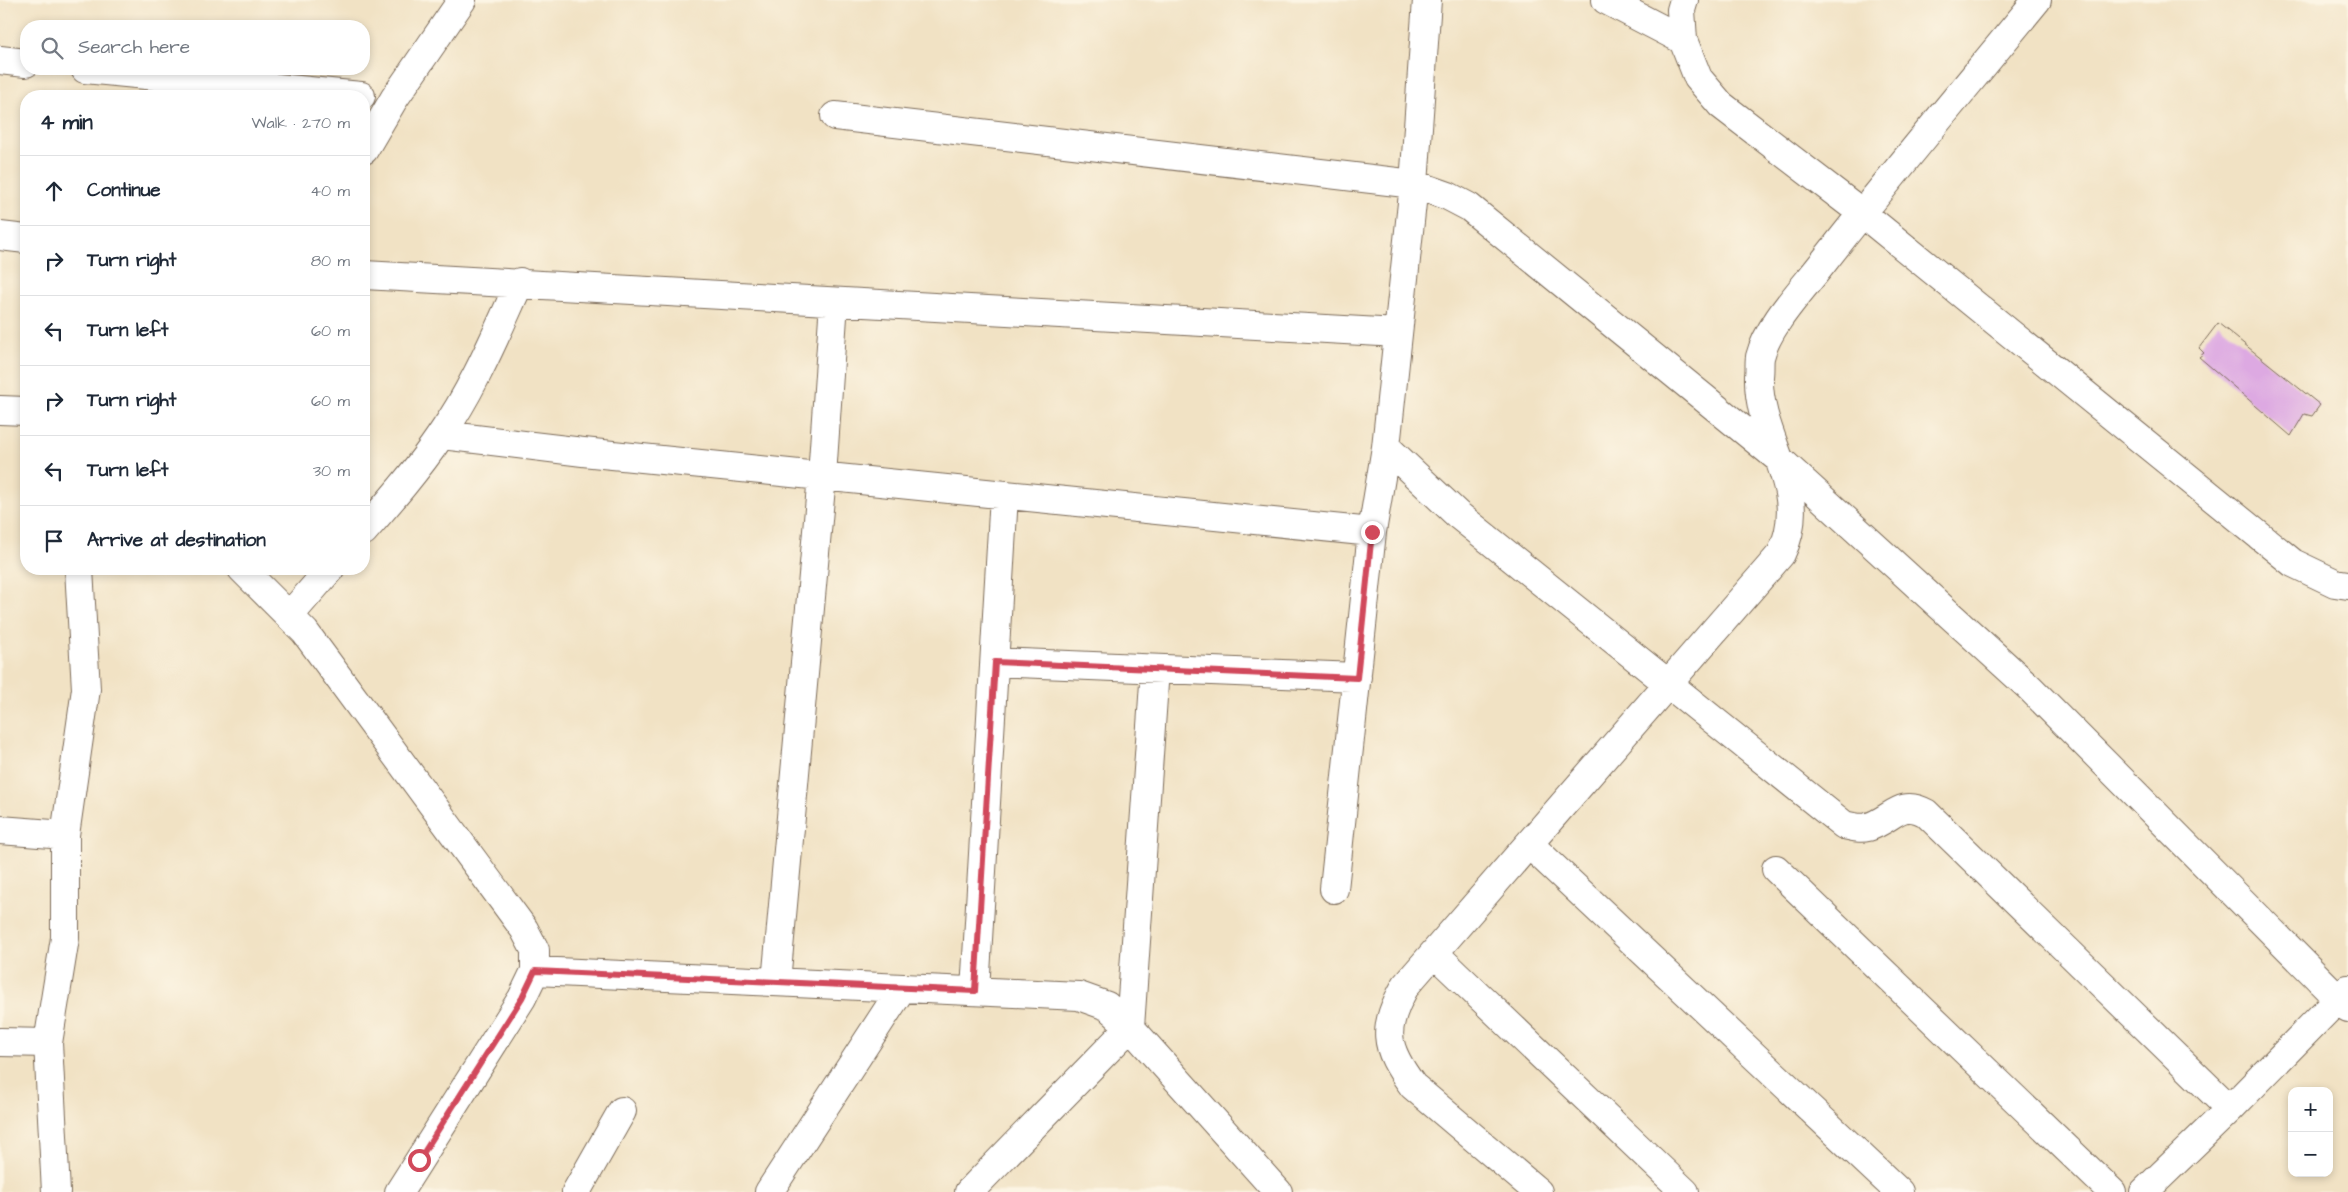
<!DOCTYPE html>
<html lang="en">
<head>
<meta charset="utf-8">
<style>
	:root { --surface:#fff; --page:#f2f2f3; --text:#1f2937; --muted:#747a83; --line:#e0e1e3 }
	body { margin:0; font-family:"Architects Daughter",sans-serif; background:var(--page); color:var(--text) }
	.controls { position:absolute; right:15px; bottom:15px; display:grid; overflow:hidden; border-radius:10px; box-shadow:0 2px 8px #0003 }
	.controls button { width:45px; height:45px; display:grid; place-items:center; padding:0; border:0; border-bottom:1px solid var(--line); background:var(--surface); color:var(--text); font:25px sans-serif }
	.stop { position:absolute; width:15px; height:15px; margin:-11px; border:4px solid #d1495b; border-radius:50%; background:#fff }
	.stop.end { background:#d1495b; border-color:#fff; box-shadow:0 1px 5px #0008 }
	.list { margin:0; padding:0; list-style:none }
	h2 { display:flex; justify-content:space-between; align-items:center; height:65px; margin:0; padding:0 20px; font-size:21px }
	h2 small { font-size:16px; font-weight:400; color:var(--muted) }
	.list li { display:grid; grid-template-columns:32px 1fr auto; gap:15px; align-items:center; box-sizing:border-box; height:70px; padding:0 20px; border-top:1px solid var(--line) }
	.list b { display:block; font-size:19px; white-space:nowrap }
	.list em { font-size:16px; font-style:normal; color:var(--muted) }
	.icon { flex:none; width:28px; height:28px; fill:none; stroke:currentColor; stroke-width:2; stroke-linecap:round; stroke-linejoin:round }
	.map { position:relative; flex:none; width:2348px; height:1192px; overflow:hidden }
	.search { position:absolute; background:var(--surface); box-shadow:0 2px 8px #0003; left:20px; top:20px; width:350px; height:55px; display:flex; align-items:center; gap:12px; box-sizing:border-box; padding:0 18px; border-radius:20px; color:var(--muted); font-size:19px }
	.panel { position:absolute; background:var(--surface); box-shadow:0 2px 8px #0003; left:20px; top:90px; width:350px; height:485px; border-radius:20px }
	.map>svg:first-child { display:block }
	.building { fill:#dda9e2 }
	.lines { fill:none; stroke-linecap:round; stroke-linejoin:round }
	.street-casing { stroke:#7b6a58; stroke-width:30 }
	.street { stroke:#fff; stroke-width:28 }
	.route { stroke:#d1495b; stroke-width:6 }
</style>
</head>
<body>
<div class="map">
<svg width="2348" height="1192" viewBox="0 0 2348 1192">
	<rect width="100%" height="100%" fill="#fcf5e5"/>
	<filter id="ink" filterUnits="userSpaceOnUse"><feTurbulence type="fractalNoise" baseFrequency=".02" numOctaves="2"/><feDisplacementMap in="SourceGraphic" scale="10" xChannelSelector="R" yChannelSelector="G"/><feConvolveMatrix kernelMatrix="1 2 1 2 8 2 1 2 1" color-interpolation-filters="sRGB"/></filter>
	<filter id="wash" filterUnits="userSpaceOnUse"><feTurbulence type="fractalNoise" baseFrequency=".0096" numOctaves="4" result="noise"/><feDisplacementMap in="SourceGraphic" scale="20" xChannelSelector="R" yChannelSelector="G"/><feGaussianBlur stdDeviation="1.12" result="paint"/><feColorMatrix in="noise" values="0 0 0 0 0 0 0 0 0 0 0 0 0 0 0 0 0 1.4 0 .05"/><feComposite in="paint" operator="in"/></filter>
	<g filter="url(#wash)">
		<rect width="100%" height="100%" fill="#f1e2c4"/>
		<g id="blocks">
			<path class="building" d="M 2218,323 L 2320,405 L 2312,416 L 2304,414 L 2291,436 L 2199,357 L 2204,353 L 2199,348 Z"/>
		</g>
	</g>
	<g filter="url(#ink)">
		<use href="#blocks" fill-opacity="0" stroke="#7b6a58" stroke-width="1"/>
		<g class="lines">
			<g class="street-casing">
				<path id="street" d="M 1606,0 L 1683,40
					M 1684,0 L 1681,10 L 1683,40 L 1698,78 L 1721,105 L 1862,213 L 2293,563 L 2335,583 L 2348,585
					M 0,60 L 26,63
					M 85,69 L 361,96
					M 835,116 L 1414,184 L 1448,196 L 1469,207 L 1779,459 L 2030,688 L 2348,1008
					M 364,150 L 394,99 L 462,0
					M 0,236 L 26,239
					M 364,275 L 1398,333
					M 0,410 L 26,411
					M 442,435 L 583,452 L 1372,532
					M 1386,447 L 1457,514 L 1844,825 C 1853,827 1860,829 1868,827 C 1892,820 1900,798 1926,813 L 2230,1109
					M 364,531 C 391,500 418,469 441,435 C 474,388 496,334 520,282
					M 242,569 L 305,632 L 524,929 L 535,950 L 535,971 L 522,998 L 399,1192
					M 290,615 L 330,569
					M 995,662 L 1357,677
					M 0,830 L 65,835
					M 1529,844 L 1899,1192
					M 1776,869 L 2112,1192
					M 1334,889 L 1372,532 L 1386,447 L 1414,184 L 1427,0
					M 1434,953 L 1685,1192
					M 535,971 L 1079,996 L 1107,1006 L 1130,1027 L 1278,1192
					M 776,982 L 822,476 L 834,302
					M 975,991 L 1004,495
					M 0,1042 L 48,1043
					M 56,1192 L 48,1043 L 65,938 L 65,835 L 86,689 L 79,569
					M 576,1192 L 622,1111
					M 769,1192 L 902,988
					M 969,1192 L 1130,1027 L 1155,669
					M 1538,1192 L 1413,1086 C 1383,1046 1382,1028 1406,985 L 1781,554 C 1813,488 1757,442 1759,376 C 1760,370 1759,363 1760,357 C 1768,325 1802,290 1822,264 C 1892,174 1965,88 2037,0
					M 2144,1192 L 2230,1109 L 2348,989"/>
			</g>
			<use href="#street" class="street"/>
		</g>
	</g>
	<g class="lines" filter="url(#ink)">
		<path class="route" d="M 419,1160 L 522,998 L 535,971 L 975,991 L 995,662 L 1357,678 L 1372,532"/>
	</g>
</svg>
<div class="controls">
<button>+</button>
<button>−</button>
</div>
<div class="stop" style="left:419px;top:1160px"></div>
<div class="stop end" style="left:1372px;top:532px"></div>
<div class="search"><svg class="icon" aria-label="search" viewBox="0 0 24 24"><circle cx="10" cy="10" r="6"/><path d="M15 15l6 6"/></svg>Search here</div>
<section class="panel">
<h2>4 min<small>Walk · 270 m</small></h2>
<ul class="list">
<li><svg class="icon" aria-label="ahead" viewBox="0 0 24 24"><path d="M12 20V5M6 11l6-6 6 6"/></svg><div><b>Continue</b></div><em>40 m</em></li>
<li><svg class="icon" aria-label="right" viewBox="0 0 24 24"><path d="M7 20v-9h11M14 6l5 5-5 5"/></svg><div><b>Turn right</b></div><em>80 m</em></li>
<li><svg class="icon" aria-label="left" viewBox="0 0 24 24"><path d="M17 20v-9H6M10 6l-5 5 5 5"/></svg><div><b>Turn left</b></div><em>60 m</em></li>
<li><svg class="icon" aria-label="right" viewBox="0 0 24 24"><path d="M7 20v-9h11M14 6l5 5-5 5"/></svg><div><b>Turn right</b></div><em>60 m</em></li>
<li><svg class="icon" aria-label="left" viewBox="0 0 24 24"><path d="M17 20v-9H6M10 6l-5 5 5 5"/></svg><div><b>Turn left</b></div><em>30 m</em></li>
<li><svg class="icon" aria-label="arrive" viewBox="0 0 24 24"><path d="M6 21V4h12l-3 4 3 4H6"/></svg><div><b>Arrive at destination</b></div></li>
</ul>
</section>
</div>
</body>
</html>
